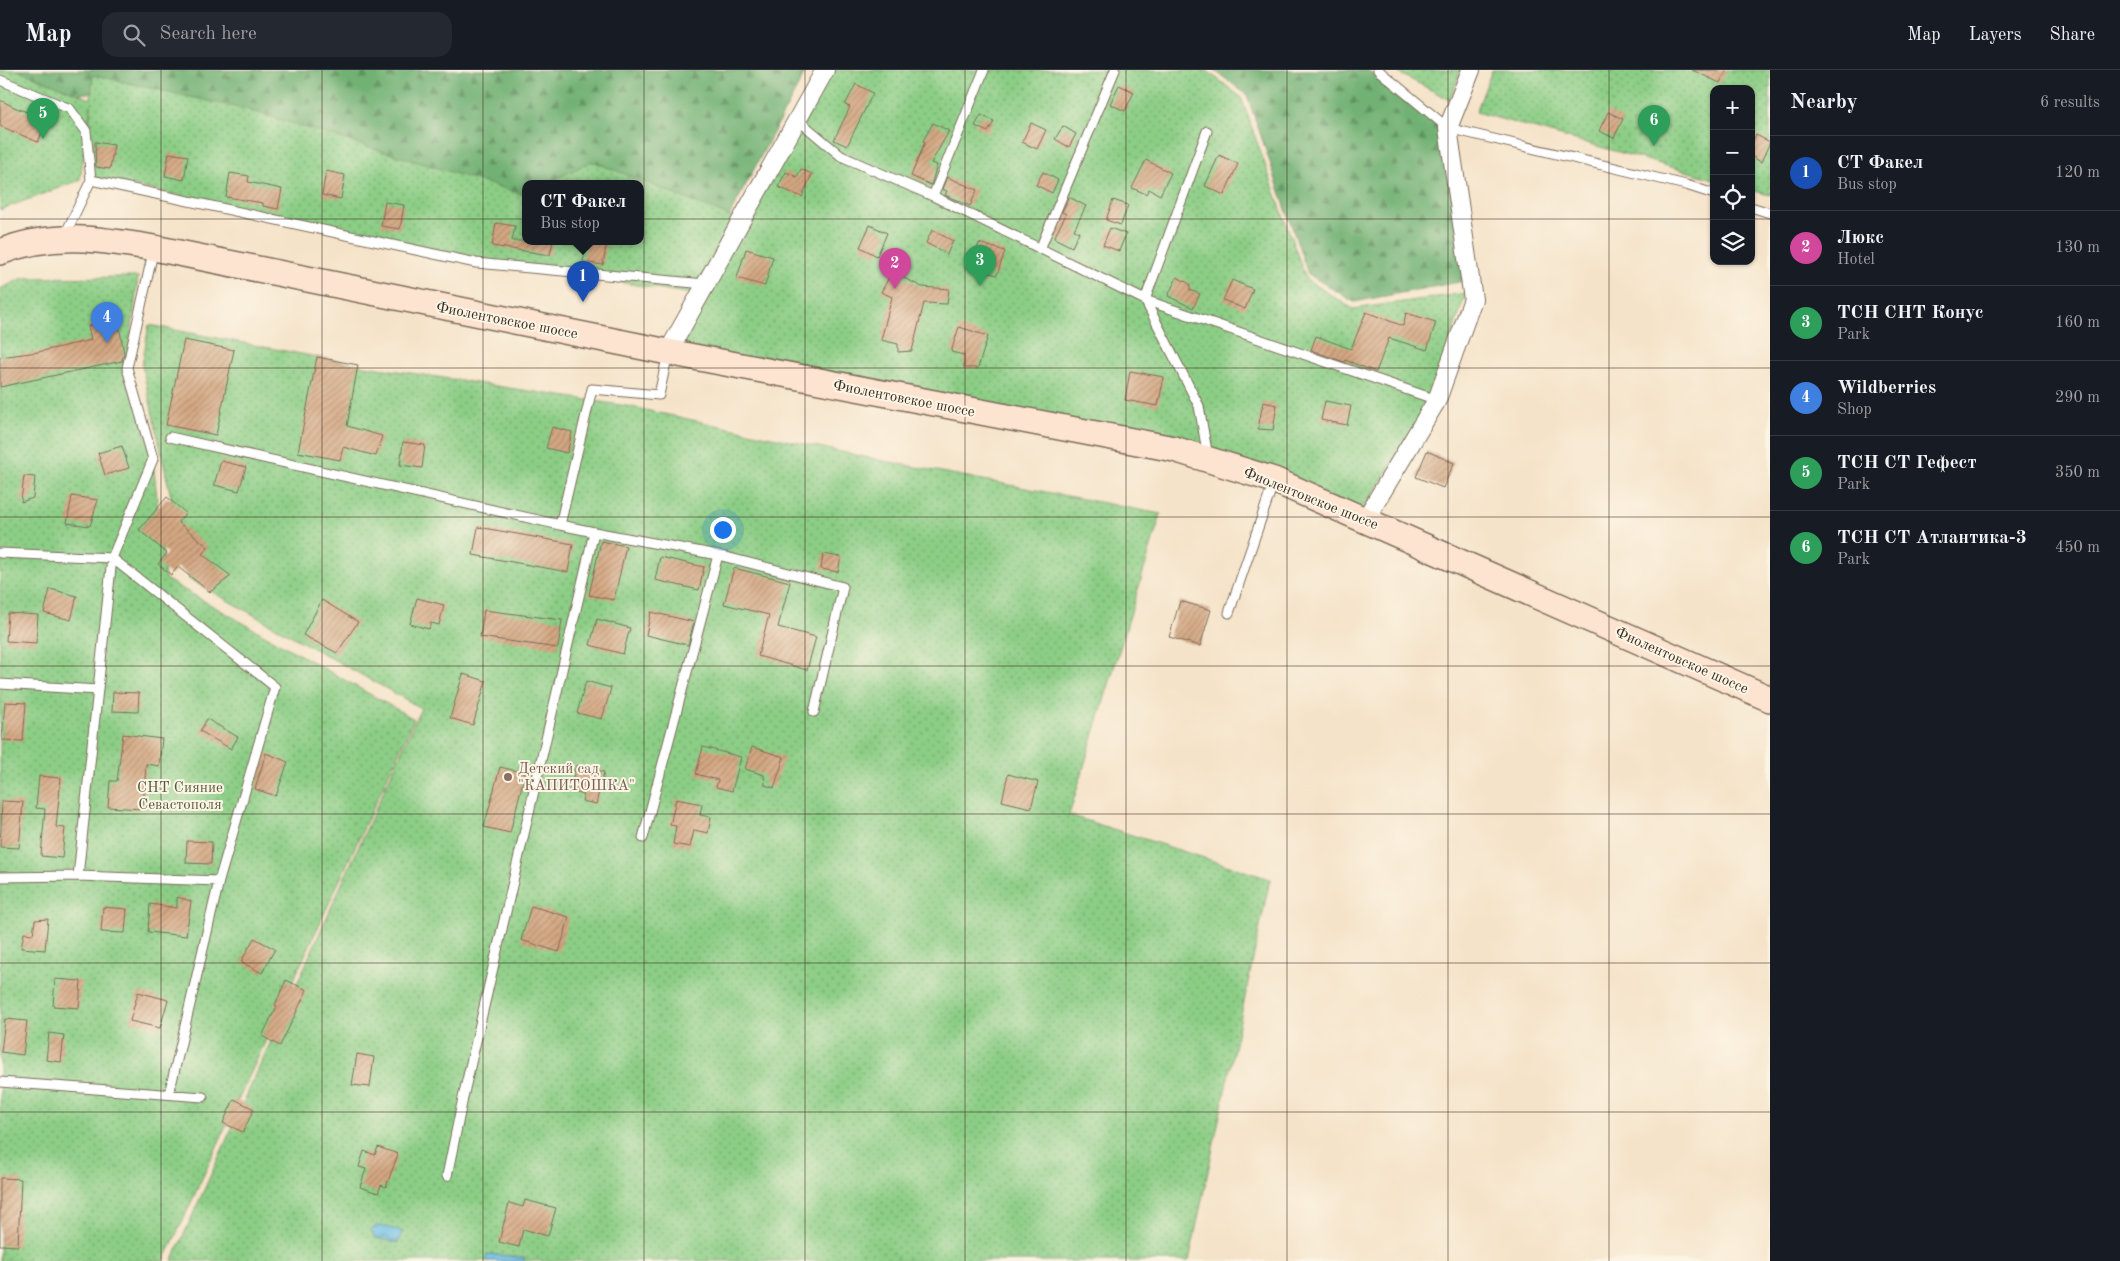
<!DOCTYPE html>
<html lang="en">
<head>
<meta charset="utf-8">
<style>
	:root { --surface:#171b24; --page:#242831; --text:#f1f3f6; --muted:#9ea1a6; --line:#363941; --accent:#7c3aed }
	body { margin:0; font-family:"Old Standard TT",serif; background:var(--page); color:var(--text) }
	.controls { position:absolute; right:15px; top:15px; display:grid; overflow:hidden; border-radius:10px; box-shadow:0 1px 4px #0004 }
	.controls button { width:45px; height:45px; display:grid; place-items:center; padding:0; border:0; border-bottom:1px solid var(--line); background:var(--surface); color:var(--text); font:25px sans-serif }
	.you { position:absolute; left:722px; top:459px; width:18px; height:18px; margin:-12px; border:4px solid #fff; border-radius:50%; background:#1a73e8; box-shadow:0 0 0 8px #1a73e833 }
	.badge { display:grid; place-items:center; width:32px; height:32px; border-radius:50%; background:var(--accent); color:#fff; font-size:16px; font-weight:700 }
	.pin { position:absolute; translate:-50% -41px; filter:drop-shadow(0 1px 2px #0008) }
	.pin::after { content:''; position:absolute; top:26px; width:18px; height:15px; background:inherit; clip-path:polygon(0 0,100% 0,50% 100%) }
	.popup { position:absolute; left:522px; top:110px; width:122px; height:65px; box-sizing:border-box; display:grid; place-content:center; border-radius:10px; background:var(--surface); filter:drop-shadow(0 1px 4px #0005); font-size:16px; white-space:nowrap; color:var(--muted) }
	.popup b { font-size:19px; color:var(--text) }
	.popup::after { content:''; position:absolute; left:50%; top:100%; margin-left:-10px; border:10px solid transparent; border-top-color:var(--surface) }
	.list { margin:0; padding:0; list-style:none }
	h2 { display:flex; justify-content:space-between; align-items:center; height:65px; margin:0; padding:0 20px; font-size:21px }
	h2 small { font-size:16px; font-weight:400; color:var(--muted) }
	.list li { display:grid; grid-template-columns:32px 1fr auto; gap:15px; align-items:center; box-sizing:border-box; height:75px; padding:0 20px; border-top:1px solid var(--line) }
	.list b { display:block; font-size:19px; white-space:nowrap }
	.list p { margin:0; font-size:16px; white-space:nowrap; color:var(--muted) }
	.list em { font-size:16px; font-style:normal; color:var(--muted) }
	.icon { flex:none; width:28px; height:28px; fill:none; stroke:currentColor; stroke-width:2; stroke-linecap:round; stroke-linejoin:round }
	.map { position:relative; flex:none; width:1770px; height:1191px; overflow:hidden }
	header { display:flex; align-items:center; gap:30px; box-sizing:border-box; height:70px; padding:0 25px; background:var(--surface); border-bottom:1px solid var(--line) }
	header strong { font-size:24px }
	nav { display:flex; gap:28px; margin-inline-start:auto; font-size:18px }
	.search { width:350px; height:45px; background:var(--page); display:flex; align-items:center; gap:12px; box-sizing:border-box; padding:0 18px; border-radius:15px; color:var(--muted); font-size:19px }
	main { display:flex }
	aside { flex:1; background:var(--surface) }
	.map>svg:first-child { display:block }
	.forest { fill:url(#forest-firs); stroke:#566e48 }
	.park { fill:url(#park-dots); stroke:#647c52 }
	.water { fill:url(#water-waves); stroke:#537482 }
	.building { fill:url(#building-hatch) }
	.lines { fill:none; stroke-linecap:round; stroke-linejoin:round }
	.service-casing { stroke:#7c6b5a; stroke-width:11 }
	.minor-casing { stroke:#7c6b5a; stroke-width:20 }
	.secondary-casing { stroke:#7c6b5a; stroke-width:28 }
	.service { stroke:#fff; stroke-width:9 }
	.minor { stroke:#fff; stroke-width:18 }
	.secondary { stroke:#fde4d0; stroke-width:25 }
	.grid { fill:none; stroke:#3b2a1e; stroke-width:1; stroke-opacity:0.55 }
	.education-dot { fill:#8d6e63; stroke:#fcf5e5; stroke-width:2 }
	.labels { text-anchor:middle; stroke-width:4; stroke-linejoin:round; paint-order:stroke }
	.street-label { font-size:15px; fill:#3b2a1e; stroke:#fcf5e5 }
	.education-label { font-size:15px; fill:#785e54; stroke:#fcf5e5; text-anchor:start }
	.park-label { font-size:15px; fill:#535b3d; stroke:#fcf5e5 }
</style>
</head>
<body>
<header>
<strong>Map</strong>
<div class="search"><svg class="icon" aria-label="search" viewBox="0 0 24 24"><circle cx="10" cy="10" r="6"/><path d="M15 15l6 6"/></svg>Search here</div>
<nav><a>Map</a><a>Layers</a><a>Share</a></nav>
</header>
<main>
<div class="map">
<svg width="1770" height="1191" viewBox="0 0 1770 1191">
	<defs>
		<pattern id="forest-firs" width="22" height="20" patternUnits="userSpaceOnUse" patternTransform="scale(1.25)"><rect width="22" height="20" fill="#71b173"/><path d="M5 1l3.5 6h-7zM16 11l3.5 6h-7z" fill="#5e905e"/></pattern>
		<pattern id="park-dots" width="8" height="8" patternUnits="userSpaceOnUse" patternTransform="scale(1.25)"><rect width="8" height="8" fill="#8cce86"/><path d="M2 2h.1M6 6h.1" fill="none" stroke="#74a76d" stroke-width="1.8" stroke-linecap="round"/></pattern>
		<pattern id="water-waves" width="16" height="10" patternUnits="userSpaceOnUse" patternTransform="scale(1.25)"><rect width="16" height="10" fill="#6bbfe7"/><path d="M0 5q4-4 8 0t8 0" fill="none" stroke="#599bbb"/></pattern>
		<pattern id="building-hatch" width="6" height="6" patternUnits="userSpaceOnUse" patternTransform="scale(1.25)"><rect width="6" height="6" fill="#d4a782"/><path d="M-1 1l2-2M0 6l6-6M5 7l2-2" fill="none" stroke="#ad886a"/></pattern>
	</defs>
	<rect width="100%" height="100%" fill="#fcf5e5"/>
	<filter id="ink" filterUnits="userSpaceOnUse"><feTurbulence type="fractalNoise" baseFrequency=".02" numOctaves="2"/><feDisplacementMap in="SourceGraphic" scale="10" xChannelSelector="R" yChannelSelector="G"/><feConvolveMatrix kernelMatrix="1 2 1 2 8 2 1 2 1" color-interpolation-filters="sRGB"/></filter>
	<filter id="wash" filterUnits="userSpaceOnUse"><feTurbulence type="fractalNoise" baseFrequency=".0096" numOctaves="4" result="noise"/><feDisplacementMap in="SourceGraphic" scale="20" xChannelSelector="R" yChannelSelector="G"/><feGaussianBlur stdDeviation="1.12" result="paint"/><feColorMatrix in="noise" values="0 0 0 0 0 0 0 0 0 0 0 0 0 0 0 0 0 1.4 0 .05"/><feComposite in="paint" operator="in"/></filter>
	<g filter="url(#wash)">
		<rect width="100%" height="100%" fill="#f5e3c9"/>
		<path class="forest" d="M 16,0 L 805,0 L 806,1 L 725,154 L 640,113 L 526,113 L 525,146 L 100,22 L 75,24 Z
			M 1214,0 L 1367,0 L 1445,52 L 1464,211 L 1354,232 L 1308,204 L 1247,25 Z"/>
		<path class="park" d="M 0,0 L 17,0 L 91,29 L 93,5 L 248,40 L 525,125 L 526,171 L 640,171 L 640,113 L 548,113 L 592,91 L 736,149 L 830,0 L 1206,0 L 1241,27 L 1306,209 L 1353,239 L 1466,223 L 1428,335 L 1362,442 L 1278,402 L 678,277 L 710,227 L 478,189 L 86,106 L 91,35 L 80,110 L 0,140 Z
			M 1393,0 L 1461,0 L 1450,30 Z
			M 1492,0 L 1770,0 L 1770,125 L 1751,120 L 1751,19 L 1714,19 L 1714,109 L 1476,42 Z
			M 138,207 L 127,298 L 153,389 L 165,509 L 414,649 L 164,1191 L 0,1191 L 0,219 L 23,208 Z
			M 149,255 L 359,295 L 627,336 L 884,391 L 1161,444 L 1069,745 L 1270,809 L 1189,1191 L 172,1191 L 421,638 L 189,509 L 142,295 Z"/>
		<path class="water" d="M 376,1155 L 402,1161 L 398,1173 L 373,1167 L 374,1164 L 370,1160 L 375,1158 Z
			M 487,1184 L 525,1188 L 524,1191 L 486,1191 Z"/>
		<g id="blocks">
			<path class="building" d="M 1692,0 L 1727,0 L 1720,13 Z
				M 856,14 L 873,23 L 847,76 L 834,70 L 850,37 L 845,35 Z
				M 1119,15 L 1134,22 L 1125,41 L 1110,34 Z
				M 0,30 L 14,37 L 47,50 L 38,72 L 0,56 Z
				M 1608,42 L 1623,49 L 1614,68 L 1599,61 Z
				M 981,45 L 994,51 L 988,62 L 975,56 Z
				M 933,53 L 949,61 L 931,93 L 937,95 L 931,115 L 911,106 L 925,72 L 923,71 Z
				M 1031,53 L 1046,60 L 1037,79 L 1022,72 Z
				M 1063,56 L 1076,64 L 1069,77 L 1055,69 Z
				M 1756,65 L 1770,72 L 1761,92 L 1751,86 L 1751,74 Z
				M 95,72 L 114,75 L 110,99 L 96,97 Z
				M 169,83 L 188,86 L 184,110 L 165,106 Z
				M 1219,85 L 1238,94 L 1224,125 L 1205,116 Z
				M 1146,90 L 1171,103 L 1160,125 L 1149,119 L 1146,124 L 1132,118 Z
				M 801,99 L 812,104 L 802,127 L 778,117 L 786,102 L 797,107 Z
				M 326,101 L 345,105 L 341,129 L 322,125 Z
				M 1043,102 L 1058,110 L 1052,123 L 1036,115 Z
				M 230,103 L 249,106 L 248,112 L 282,119 L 278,139 L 263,136 L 263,133 L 226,127 Z
				M 947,107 L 977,120 L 970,136 L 945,125 L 947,121 L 942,119 Z
				M 1069,127 L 1086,136 L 1074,160 L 1079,162 L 1072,177 L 1054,168 L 1066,144 L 1062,142 Z
				M 1113,130 L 1128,135 L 1121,155 L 1106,150 Z
				M 385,132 L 404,135 L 400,159 L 381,156 Z
				M 496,153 L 515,156 L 512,171 L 553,171 L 550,185 L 492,176 Z
				M 870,155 L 887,163 L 877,186 L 860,177 Z
				M 1110,158 L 1126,164 L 1119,181 L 1103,175 Z
				M 932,160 L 953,171 L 947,184 L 926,173 Z
				M 587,171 L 607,171 L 603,195 L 583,192 Z
				M 979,173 L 1005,181 L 997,205 L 971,198 Z
				M 746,179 L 773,187 L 765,216 L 737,208 Z
				M 892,202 L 922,217 L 949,219 L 947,234 L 924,233 L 912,281 L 898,282 L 898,274 L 881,270 L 892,227 L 881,222 Z
				M 1177,207 L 1190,214 L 1190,220 L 1200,224 L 1193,238 L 1168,226 Z
				M 1232,210 L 1253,219 L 1245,239 L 1223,230 Z
				M 1366,242 L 1403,256 L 1406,243 L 1436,252 L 1427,280 L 1389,268 L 1376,302 L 1345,290 L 1344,292 L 1311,280 L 1316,266 L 1351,279 Z
				M 118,250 L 124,283 L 122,291 L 0,317 L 0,287 L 38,282 L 91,270 L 88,256 Z
				M 959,257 L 988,266 L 978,298 L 964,298 L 964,285 L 951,282 Z
				M 184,270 L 234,280 L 216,365 L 166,355 Z
				M 317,287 L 358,295 L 347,356 L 382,366 L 376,386 L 343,377 L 340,390 L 298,382 Z
				M 1130,301 L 1164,307 L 1158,336 L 1125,330 Z
				M 1325,331 L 1351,336 L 1347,355 L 1321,350 Z
				M 1263,332 L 1277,335 L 1273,360 L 1258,359 Z
				M 552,357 L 572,362 L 567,383 L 546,378 Z
				M 403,372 L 425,375 L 422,398 L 400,395 Z
				M 122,376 L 129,398 L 105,405 L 98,383 Z
				M 1427,381 L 1454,393 L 1443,418 L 1416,407 Z
				M 221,391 L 246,397 L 239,421 L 214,415 Z
				M 24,406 L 35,407 L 33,428 L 21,432 Z
				M 72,426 L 98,430 L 90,456 L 67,453 Z
				M 167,427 L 186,443 L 178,452 L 208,477 L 202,484 L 231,506 L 210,522 L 178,497 L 171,505 L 158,494 L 167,483 L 139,460 Z
				M 478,457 L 573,474 L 568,502 L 473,485 Z
				M 601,471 L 626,476 L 614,530 L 589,525 Z
				M 823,484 L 841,487 L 838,502 L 821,499 Z
				M 660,487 L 704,497 L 699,520 L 655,510 Z
				M 734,498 L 790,512 L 778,557 L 816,567 L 807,600 L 758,586 L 769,545 L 724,534 Z
				M 50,519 L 77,526 L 71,550 L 44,543 Z
				M 417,528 L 444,535 L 439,555 L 431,553 L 429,559 L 410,554 Z
				M 322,530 L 358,552 L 337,583 L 303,565 Z
				M 1180,531 L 1211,540 L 1200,576 L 1169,567 Z
				M 484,540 L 562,550 L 558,578 L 480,567 Z
				M 651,542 L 694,552 L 688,575 L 646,565 Z
				M 8,543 L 38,545 L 36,573 L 6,571 Z
				M 597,549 L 630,558 L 623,584 L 590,575 Z
				M 463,604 L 486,611 L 473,655 L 450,648 Z
				M 586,611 L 611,618 L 602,649 L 577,643 Z
				M 113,622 L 139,623 L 138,642 L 112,641 Z
				M 5,632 L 26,633 L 23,671 L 2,670 Z
				M 207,649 L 238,667 L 231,679 L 200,661 Z
				M 123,664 L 162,669 L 159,696 L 146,694 L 143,739 L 108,737 L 110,711 L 117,711 Z
				M 703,677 L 741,687 L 732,721 L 716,717 L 718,710 L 696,704 Z
				M 752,677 L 784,687 L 774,718 L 765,715 L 764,705 L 745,699 Z
				M 266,683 L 288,692 L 276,726 L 255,719 Z
				M 576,695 L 604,702 L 596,734 L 582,731 L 584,725 L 570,721 Z
				M 500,697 L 525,703 L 510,763 L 484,757 Z
				M 1008,704 L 1038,712 L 1031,738 L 1002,731 Z
				M 39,706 L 61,708 L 56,757 L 65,758 L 62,788 L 41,786 L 45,739 L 36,738 Z
				M 676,729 L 702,734 L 700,745 L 711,747 L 708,763 L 694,760 L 690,777 L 673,774 L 676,756 L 670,755 Z
				M 2,731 L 23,732 L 19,778 L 0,777 Z
				M 187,771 L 212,772 L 211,794 L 186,793 Z
				M 177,827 L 191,831 L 186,866 L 148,862 L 150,834 L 177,838 Z
				M 531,836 L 569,847 L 559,882 L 521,870 Z
				M 103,837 L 127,839 L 125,863 L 101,862 Z
				M 48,849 L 45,880 L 21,878 L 24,863 L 33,864 L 35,850 Z
				M 254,868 L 275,879 L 262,903 L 241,892 Z
				M 55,909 L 81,911 L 79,938 L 53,936 Z
				M 286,910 L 307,920 L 280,976 L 262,966 L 277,936 L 275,935 Z
				M 138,922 L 168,930 L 160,958 L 130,951 Z
				M 5,949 L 27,951 L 23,985 L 1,982 Z
				M 49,963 L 64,965 L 61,992 L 46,990 Z
				M 357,984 L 374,987 L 370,1017 L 352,1015 Z
				M 234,1029 L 254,1039 L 243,1062 L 223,1053 Z
				M 378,1077 L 398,1084 L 386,1117 L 381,1115 L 378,1123 L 360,1117 L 366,1099 L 359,1097 L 364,1081 L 375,1085 Z
				M 0,1108 L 21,1109 L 18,1176 L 0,1175 Z
				M 525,1130 L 556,1138 L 548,1166 L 523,1159 L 519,1177 L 499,1172 L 509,1133 L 523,1137 Z"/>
		</g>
	</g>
	<g filter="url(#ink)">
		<use href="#blocks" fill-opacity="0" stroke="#7c6b5a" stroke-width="1"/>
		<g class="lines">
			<g class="service-casing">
				<path id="service" d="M 1378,0 L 1448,58 L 1686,115 L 1714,124
					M 0,10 L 70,39 L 86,61 L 91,110 L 64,167
					M 797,49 L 841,86 L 933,126 L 1145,230 L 1199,336 L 1208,387
					M 1207,61 L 1145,230 L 1437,330
					M 91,110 L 476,193 L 705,214
					M 933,126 L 984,0
					M 1751,137 L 1770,143
					M 1040,179 L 1115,0
					M 170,367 L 560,455
					M 594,462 L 718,485 L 643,768
					M 0,483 L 112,488 L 275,617 L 219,811 L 78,806 L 112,488 L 153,389 L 127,298 L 154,178
					M 718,485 L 843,517 L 814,642
					M 1229,543 L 1274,411
					M 0,614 L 98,620
					M 0,807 L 78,806
					M 0,1012 L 203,1027
					M 169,1024 L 219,811
					M 447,1106 L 464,1023 L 594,462 L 560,455 L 592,319 L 659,325 L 668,283"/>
			</g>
			<g class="minor-casing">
				<path id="minor" d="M 668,282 L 825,0
					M 1365,450 L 1437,330 L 1473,229 L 1448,58 L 1471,0"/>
			</g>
			<g class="secondary-casing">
				<path id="secondary" d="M 0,182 C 52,161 101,169 154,178 L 668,282 L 1174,379 L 1274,410 L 1770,629"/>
			</g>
			<use href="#service" class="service"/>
			<use href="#minor" class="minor"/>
			<use href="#secondary" class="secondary"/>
		</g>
	</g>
	<path class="grid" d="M 161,0 L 161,1191M 322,0 L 322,1191M 483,0 L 483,1191M 644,0 L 644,1191M 805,0 L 805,1191M 965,0 L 965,1191M 1126,0 L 1126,1191M 1287,0 L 1287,1191M 1448,0 L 1448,1191M 1609,0 L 1609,1191M 0,149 L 1714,149M 1751,149 L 1770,149M 0,298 L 1770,298M 0,447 L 1770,447M 0,596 L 1770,596M 0,744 L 1770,744M 0,893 L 1770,893M 0,1042 L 1770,1042"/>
	<circle class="education-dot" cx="508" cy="707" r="5"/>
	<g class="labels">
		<g class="street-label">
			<text transform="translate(507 250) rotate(11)" y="5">Фиолентовское шоссе</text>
			<text transform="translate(904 328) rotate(11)" y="5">Фиолентовское шоссе</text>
			<text transform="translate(1311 428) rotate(22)" y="5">Фиолентовское шоссе</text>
			<text transform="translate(1682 590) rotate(24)" y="5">Фиолентовское шоссе</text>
		</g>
		<g class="education-label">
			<text x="518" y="703">Детский сад<tspan x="518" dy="17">"КАПИТОШКА"</tspan></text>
		</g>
		<g class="park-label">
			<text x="180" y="722">СНТ Сияние<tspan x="180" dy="17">Севастополя</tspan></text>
		</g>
	</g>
</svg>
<div class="controls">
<button>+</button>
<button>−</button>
<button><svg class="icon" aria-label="locate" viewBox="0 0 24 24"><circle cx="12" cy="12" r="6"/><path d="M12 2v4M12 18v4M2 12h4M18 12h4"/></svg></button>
<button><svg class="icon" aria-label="layers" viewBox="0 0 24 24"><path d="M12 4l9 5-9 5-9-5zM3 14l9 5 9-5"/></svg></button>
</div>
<div class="you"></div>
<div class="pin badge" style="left:583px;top:232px;background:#1a4fb4">1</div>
<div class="popup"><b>СТ Факел</b>Bus stop</div>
<div class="pin badge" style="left:895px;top:219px;background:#d1479c">2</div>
<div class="pin badge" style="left:980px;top:216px;background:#2e9e5b">3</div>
<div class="pin badge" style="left:107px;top:273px;background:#3f7fe0">4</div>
<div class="pin badge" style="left:43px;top:69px;background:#2e9e5b">5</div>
<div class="pin badge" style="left:1654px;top:76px;background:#2e9e5b">6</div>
</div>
<aside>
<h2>Nearby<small>6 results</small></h2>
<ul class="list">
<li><span class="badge" style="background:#1a4fb4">1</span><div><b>СТ Факел</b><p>Bus stop</p></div><em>120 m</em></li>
<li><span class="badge" style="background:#d1479c">2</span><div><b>Люкс</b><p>Hotel</p></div><em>130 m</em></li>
<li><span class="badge" style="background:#2e9e5b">3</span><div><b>ТСН СНТ Конус</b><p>Park</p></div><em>160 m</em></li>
<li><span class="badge" style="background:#3f7fe0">4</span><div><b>Wildberries</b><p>Shop</p></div><em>290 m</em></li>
<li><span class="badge" style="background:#2e9e5b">5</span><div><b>ТСН СТ Гефест</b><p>Park</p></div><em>350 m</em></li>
<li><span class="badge" style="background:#2e9e5b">6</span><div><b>ТСН СТ Атлантика-3</b><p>Park</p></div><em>450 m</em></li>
</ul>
</aside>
</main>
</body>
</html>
